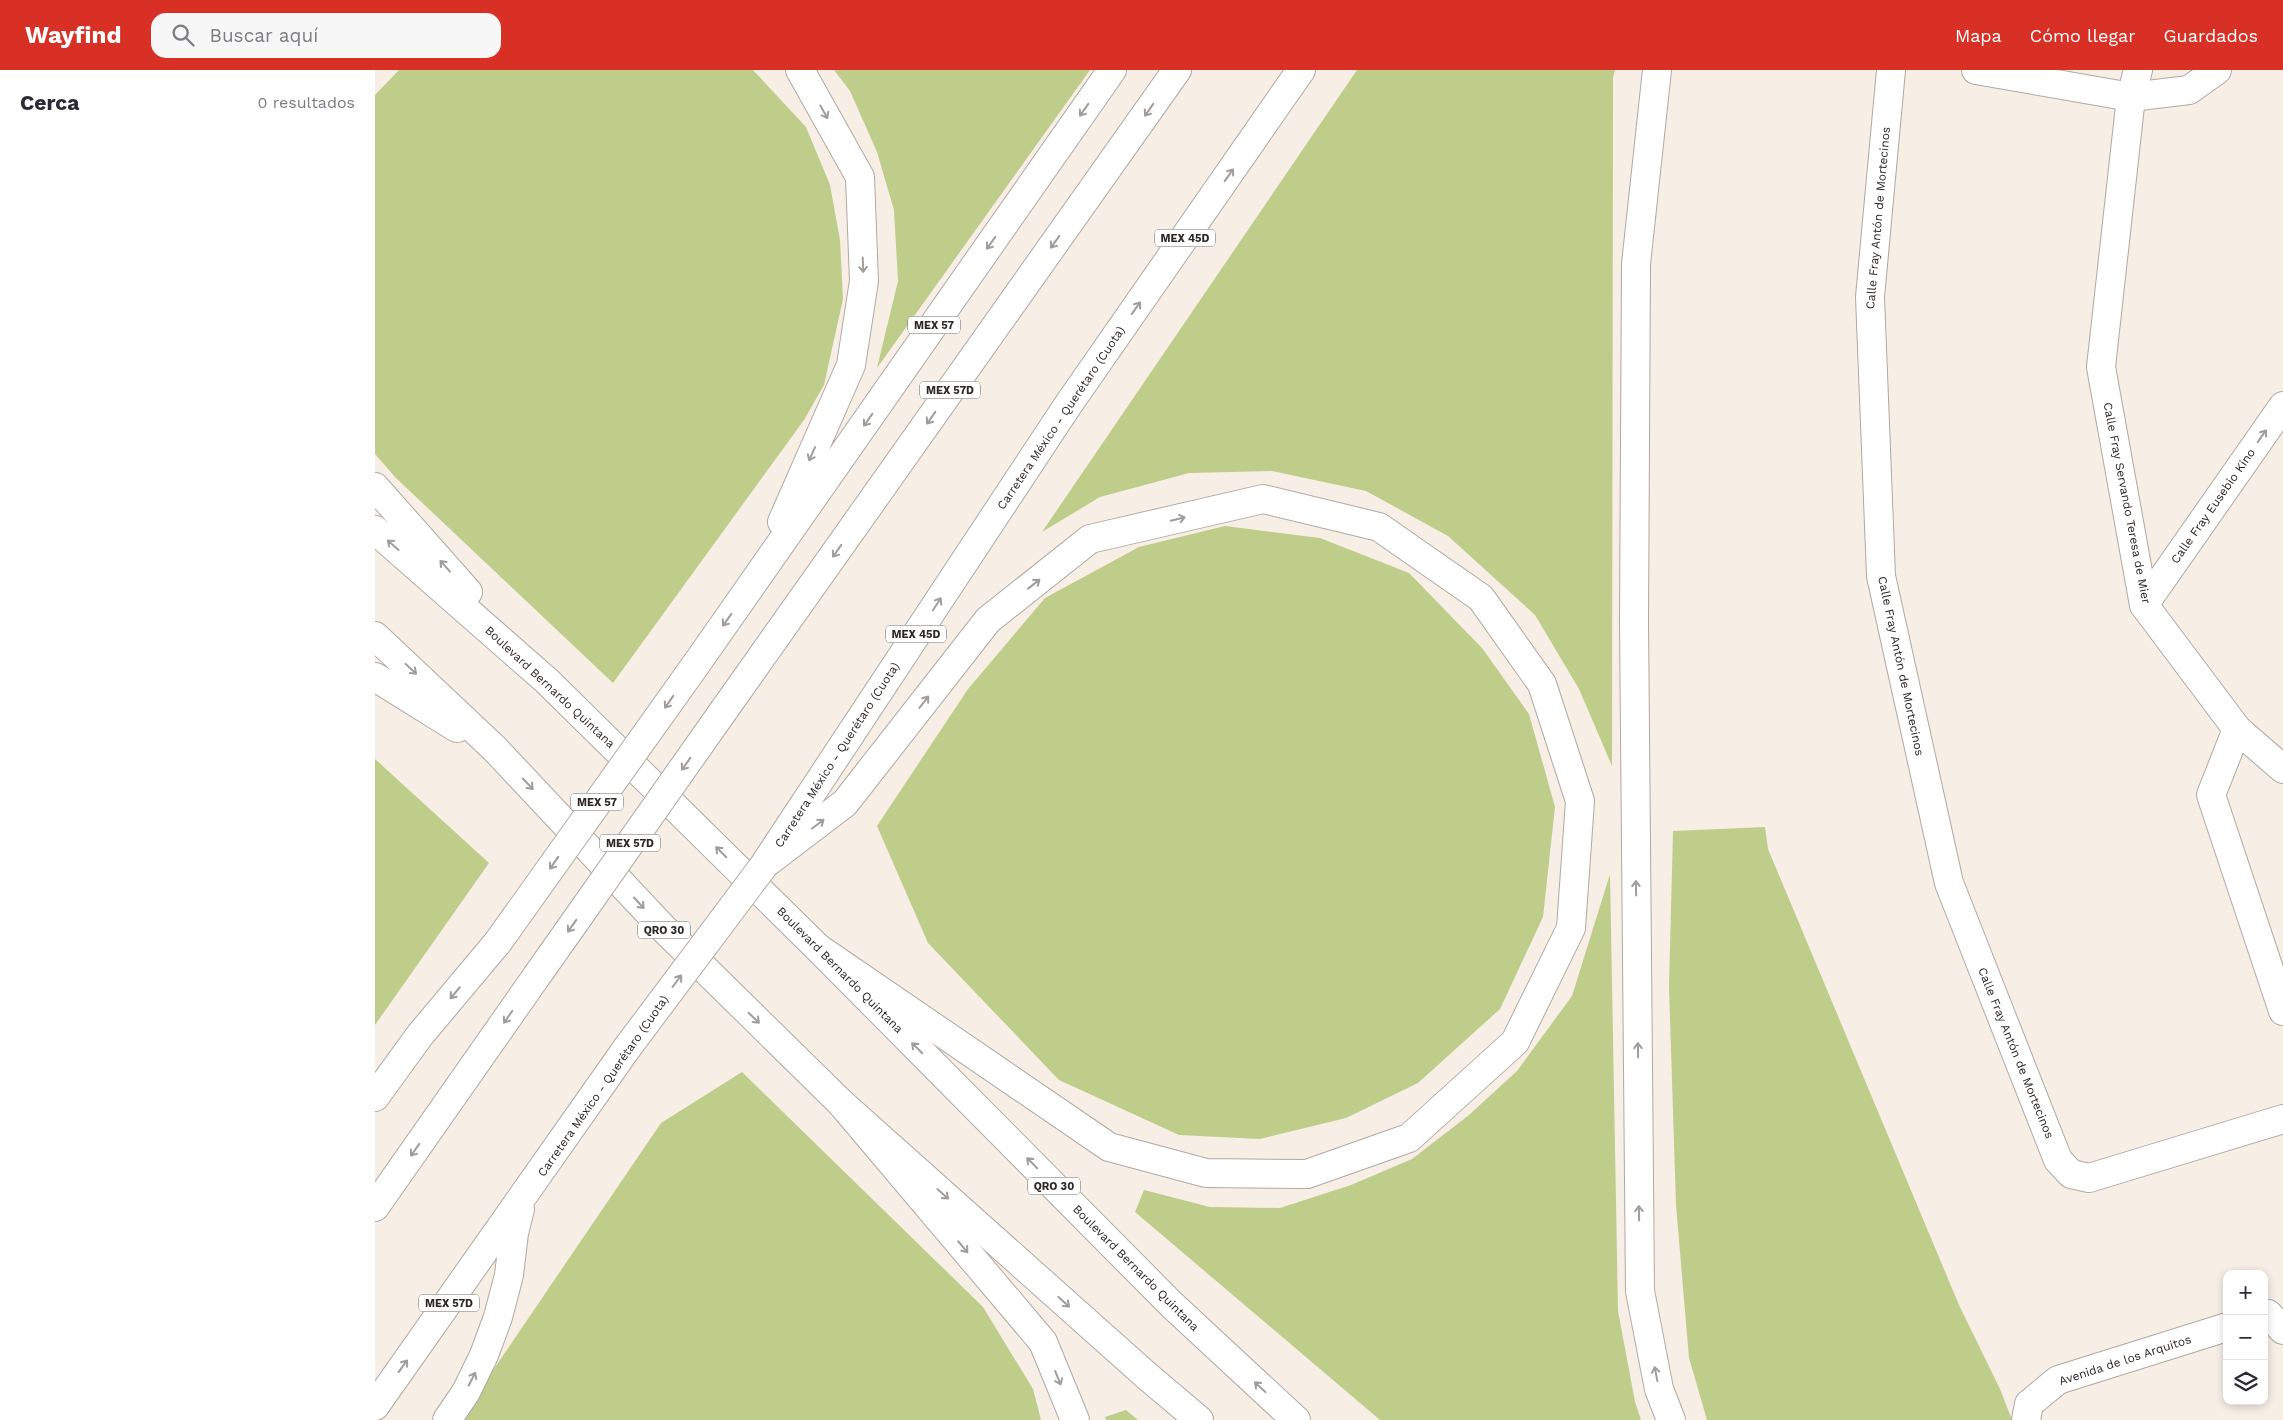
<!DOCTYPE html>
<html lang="es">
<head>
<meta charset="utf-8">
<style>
	:root { --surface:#fff; --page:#f7f7f7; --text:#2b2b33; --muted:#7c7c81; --line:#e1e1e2; --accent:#d93025 }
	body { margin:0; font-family:"Work Sans",sans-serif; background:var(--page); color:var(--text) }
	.controls { position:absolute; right:15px; bottom:15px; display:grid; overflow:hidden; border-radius:10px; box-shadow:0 2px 8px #0003 }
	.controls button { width:45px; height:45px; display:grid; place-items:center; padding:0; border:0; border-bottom:1px solid var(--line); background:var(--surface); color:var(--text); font:25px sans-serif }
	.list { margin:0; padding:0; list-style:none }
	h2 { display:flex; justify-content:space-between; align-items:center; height:65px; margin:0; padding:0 20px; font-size:21px }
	h2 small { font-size:16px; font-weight:400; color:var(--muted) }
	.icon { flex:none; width:28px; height:28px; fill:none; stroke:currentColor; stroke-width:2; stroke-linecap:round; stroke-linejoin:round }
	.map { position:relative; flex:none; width:1908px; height:1350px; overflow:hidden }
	header { display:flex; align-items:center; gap:30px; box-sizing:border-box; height:70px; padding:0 25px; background:var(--accent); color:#fff }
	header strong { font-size:24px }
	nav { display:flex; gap:28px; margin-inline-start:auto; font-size:18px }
	.search { width:350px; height:45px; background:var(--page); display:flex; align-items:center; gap:12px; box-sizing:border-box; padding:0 18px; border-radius:15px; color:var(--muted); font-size:19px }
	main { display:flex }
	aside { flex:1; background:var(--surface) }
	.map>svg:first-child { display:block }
	.green { fill:#becd89 }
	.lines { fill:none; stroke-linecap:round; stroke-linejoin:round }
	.minor-casing { stroke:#b1a8a1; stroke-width:30 }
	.tertiary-casing { stroke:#b1a8a1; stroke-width:30 }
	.trunk-casing { stroke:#b1a8a1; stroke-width:30 }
	.motorway-casing { stroke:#b1a8a1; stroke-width:30 }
	.minor { stroke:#fff; stroke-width:28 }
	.tertiary { stroke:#fff; stroke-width:28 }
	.trunk { stroke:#fff; stroke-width:28 }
	.motorway { stroke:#fff; stroke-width:28 }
	.trunk-bridge-casing { stroke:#b1a8a1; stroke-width:30; stroke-linecap:butt }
	.motorway-bridge-casing { stroke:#b1a8a1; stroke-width:30; stroke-linecap:butt }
	.trunk-bridge { stroke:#fff; stroke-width:28 }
	.motorway-bridge { stroke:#fff; stroke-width:28 }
	.oneway { stroke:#a09e9c }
	.labels { text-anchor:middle; stroke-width:4.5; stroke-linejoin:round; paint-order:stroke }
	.shield { fill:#fff; stroke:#6b6866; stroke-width:1 }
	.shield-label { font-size:11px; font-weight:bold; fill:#2b2724 }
	.street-label { font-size:12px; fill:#2b2724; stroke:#fff }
</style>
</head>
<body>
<header>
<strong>Wayfind</strong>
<div class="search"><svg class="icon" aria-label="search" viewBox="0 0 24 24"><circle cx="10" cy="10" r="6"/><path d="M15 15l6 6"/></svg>Buscar aquí</div>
<nav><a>Mapa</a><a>Cómo llegar</a><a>Guardados</a></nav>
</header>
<main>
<aside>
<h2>Cerca<small>0 resultados</small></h2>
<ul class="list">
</ul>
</aside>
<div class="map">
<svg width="1908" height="1350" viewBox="0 0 1908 1350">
	<rect width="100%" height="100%" fill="#f7eee6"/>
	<path class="green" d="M 24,0 L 378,0 L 431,57 L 455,115 L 465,170 L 468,229 L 449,315 L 429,350 L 238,613 L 21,408 L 0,384 L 0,25 Z
		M 459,0 L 715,0 L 502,298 L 523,211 L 519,140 L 502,82 L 475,21 Z
		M 982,0 L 1240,0 L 1238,8 L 1237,696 L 1204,619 L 1160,545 L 1073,466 L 991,421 L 897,401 L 814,403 L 725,427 L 667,462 Z
		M 850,456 L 945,468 L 1034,503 L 1107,578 L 1154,644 L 1180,737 L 1168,847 L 1125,939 L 1043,1013 L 971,1048 L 885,1069 L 804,1065 L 684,1010 L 553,873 L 502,756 L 593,619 L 670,528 L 764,477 Z
		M 0,689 L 114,793 L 0,955 Z
		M 1390,757 L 1393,779 L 1584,1235 L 1625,1319 L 1637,1350 L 1332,1350 L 1314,1288 L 1301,1135 L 1294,917 L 1298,761 Z
		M 1235,804 L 1243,1241 L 1260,1332 L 1266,1350 L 1005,1350 L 760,1142 L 769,1120 L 835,1137 L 905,1138 L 976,1115 L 1037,1089 L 1094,1045 L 1142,1001 L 1197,926 Z
		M 367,1002 L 608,1237 L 658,1319 L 666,1350 L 89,1350 L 91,1340 L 286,1053 Z
		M 751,1340 L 763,1350 L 731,1350 L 730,1347 Z"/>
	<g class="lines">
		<g class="minor-casing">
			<path id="minor" d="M 1516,0 L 1495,227 L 1506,506 L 1574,813 L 1683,1090 L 1696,1104 L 1714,1108 L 1908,1049
				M 1601,0 L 1756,27 L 1814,20 L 1842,0
				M 1769,535 L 1908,336
				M 1862,659 L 1836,725 L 1908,941
				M 1893,1244 L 1908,1260
				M 1651,1350 L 1654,1334 L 1683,1310 L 1852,1257"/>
		</g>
		<g class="tertiary-casing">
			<path id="tertiary" d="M 1763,0 L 1756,27 L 1726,297 L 1769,535 L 1862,659 L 1908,699"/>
		</g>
		<g class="trunk-casing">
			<path id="trunk" d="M 1282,0 L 1261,194 L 1259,551 L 1265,1221 L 1284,1319 L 1296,1350
				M 0,417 L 93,522
				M 407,452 L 476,295 L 489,211 L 485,107 L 425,0
				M 0,460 L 172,611 L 443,878 L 796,1234 L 921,1350
				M 0,566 L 120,679 L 290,860 L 466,1033 L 772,1306 L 824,1350
				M 322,593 L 737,0
				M 0,607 L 82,658
				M 391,792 L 693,335 L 926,0
				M 0,1027 L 45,965 L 123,872"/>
		</g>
		<g class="motorway-casing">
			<path id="motorway" d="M 349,640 L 802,0
				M 390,794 L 470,733 L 613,550 L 715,469 L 888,429 L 1004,457 L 1106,528 L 1167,614 L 1205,731 L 1196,858 L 1140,972 L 1034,1068 L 932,1104 L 831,1103 L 734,1077 L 443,878
				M 466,1033 L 668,1272 L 700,1350
				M 0,1137 L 161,907
				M 0,1336 L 252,978
				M 72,1350 L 91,1322 L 109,1285 L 123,1247 L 134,1205 L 139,1163 L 145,1139"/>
		</g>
		<use href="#minor" class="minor"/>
		<use href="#tertiary" class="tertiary"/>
		<use href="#trunk" class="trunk"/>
		<use href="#motorway" class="motorway"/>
		<g class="trunk-bridge-casing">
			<path id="trunk-bridge" d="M 123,872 L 322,593"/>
		</g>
		<g class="motorway-bridge-casing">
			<path id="motorway-bridge" d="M 161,907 L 349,640
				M 252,978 L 390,794"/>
		</g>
		<use href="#trunk-bridge" class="trunk-bridge"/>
		<use href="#motorway-bridge" class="motorway-bridge"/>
	</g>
	<defs><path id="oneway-shaft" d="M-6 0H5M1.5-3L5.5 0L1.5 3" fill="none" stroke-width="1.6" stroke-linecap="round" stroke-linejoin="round" transform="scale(1.25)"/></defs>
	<g class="oneway">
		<use href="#oneway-shaft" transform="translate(709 40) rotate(125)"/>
		<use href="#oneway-shaft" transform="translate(774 40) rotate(125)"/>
		<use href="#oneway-shaft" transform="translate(449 42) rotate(61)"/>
		<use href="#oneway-shaft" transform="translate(854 105) rotate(-55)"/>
		<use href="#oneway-shaft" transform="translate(680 172) rotate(125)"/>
		<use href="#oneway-shaft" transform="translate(616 173) rotate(125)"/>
		<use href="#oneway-shaft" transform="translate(488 195) rotate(88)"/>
		<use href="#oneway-shaft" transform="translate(761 238) rotate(-55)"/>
		<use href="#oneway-shaft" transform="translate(556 348) rotate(125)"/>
		<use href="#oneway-shaft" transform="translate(493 350) rotate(125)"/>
		<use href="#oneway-shaft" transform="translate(1887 366) rotate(-55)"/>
		<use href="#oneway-shaft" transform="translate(437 384) rotate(114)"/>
		<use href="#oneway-shaft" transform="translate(803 449) rotate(-13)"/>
		<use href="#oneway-shaft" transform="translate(18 475) rotate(-139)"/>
		<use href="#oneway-shaft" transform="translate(462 481) rotate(125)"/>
		<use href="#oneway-shaft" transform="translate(70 496) rotate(-132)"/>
		<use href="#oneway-shaft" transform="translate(659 514) rotate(-38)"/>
		<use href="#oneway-shaft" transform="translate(562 534) rotate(-57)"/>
		<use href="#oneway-shaft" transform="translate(352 550) rotate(126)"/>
		<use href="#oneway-shaft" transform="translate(36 599) rotate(43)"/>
		<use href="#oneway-shaft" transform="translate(294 632) rotate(125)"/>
		<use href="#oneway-shaft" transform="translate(549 632) rotate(-52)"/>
		<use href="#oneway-shaft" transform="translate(311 694) rotate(125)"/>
		<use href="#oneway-shaft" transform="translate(153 714) rotate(47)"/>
		<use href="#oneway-shaft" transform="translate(443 754) rotate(-37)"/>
		<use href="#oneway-shaft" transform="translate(346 782) rotate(-135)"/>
		<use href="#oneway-shaft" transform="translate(179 793) rotate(125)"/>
		<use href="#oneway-shaft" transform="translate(1261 818) rotate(-91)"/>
		<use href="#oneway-shaft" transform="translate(264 833) rotate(47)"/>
		<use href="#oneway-shaft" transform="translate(197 856) rotate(125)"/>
		<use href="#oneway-shaft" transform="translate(302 911) rotate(-53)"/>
		<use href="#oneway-shaft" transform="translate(80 923) rotate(130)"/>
		<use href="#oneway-shaft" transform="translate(133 947) rotate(125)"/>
		<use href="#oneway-shaft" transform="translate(379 948) rotate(44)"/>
		<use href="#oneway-shaft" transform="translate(542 978) rotate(-135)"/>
		<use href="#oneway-shaft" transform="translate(1263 980) rotate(-91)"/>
		<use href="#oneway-shaft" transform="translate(40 1080) rotate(125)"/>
		<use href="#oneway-shaft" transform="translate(657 1093) rotate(-135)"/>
		<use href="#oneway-shaft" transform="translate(568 1124) rotate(42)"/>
		<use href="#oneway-shaft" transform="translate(1264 1143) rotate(-91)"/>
		<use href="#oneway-shaft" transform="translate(588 1177) rotate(50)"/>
		<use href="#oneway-shaft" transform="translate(689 1232) rotate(42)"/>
		<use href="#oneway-shaft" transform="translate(28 1296) rotate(-54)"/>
		<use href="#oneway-shaft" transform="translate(1281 1304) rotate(-101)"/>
		<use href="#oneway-shaft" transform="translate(683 1308) rotate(68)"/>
		<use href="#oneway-shaft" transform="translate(97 1309) rotate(-63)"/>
		<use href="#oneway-shaft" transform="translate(885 1317) rotate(-137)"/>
	</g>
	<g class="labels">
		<g class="shield">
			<rect x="780" y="159.5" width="60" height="17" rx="4"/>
			<rect x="533" y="246.5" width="52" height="17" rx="4"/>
			<rect x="545" y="311.5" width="60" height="17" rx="4"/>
			<rect x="511" y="555.5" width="60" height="17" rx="4"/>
			<rect x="196" y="723.5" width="52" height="17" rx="4"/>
			<rect x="225" y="764.5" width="60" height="17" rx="4"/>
			<rect x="263" y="851.5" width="52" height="17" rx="4"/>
			<rect x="653" y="1107.5" width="52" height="17" rx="4"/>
			<rect x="44" y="1224.5" width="60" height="17" rx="4"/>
		</g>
		<g class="shield-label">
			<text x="810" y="172">MEX 45D</text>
			<text x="559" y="259">MEX 57</text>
			<text x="575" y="324">MEX 57D</text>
			<text x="541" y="568">MEX 45D</text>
			<text x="222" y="736">MEX 57</text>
			<text x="255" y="777">MEX 57D</text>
			<text x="289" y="864">QRO 30</text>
			<text x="679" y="1120">QRO 30</text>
			<text x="74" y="1237">MEX 57D</text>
		</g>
		<g class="street-label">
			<text transform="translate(1503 148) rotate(-85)" y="4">Calle Fray Antón de Mortecinos</text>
			<text transform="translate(686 348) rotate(-56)" y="4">Carretera México - Querétaro (Cuota)</text>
			<text transform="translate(1752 433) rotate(79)" y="4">Calle Fray Servando Teresa de Mier</text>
			<text transform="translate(1838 436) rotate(-55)" y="4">Calle Fray Eusebio Kino</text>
			<text transform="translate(1526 596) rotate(78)" y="4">Calle Fray Antón de Mortecinos</text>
			<text transform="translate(175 617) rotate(43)" y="4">Boulevard Bernardo Quintana</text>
			<text transform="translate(462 685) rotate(-57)" y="4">Carretera México - Querétaro (Cuota)</text>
			<text transform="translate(465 900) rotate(45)" y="4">Boulevard Bernardo Quintana</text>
			<text transform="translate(1641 983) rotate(68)" y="4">Calle Fray Antón de Mortecinos</text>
			<text transform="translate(228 1016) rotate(-55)" y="4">Carretera México - Querétaro (Cuota)</text>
			<text transform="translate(761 1198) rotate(45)" y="4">Boulevard Bernardo Quintana</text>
			<text transform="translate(1750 1290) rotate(-18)" y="4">Avenida de los Arquitos</text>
		</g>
	</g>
</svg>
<div class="controls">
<button>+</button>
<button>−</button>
<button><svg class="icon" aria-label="layers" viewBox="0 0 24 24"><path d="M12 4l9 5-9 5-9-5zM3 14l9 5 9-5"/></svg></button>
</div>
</div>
</main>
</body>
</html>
